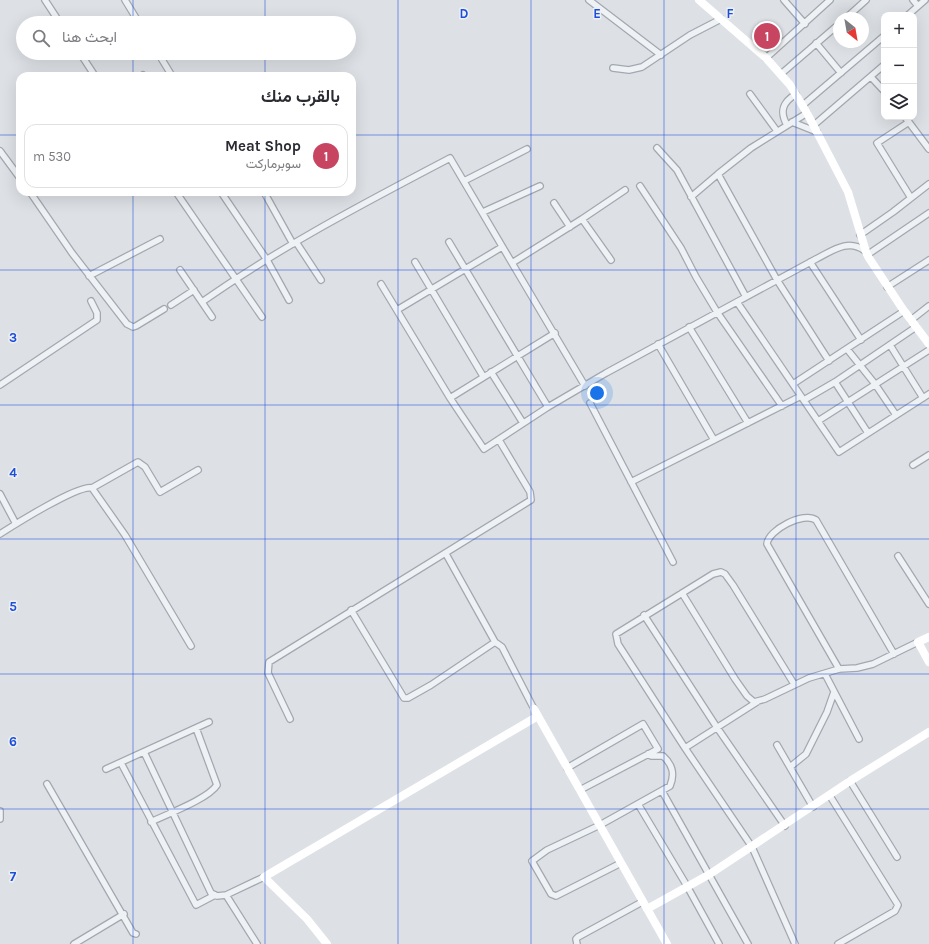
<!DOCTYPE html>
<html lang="ar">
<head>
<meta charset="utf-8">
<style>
	:root { --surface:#fff; --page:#f2f2f3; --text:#2b2b33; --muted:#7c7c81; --line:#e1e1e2; --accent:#c84562 }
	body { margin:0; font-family:Karla,Vazirmatn,sans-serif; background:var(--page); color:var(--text); direction:rtl }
	.controls { position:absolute; right:12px; top:12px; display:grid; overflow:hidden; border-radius:8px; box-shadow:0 4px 16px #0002 }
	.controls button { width:36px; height:36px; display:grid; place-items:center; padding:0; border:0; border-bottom:1px solid var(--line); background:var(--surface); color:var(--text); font:20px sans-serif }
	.compass { position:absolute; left:833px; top:12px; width:36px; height:36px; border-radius:50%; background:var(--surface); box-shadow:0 4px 16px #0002; rotate:149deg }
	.you { position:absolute; left:597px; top:393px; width:14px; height:14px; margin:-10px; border:3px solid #fff; border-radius:50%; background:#1a73e8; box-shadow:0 0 0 6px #1a73e833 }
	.badge { display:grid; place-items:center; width:26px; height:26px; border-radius:50%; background:var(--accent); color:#fff; font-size:13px; font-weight:700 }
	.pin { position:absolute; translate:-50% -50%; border:2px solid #fff; box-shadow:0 1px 4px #0006 }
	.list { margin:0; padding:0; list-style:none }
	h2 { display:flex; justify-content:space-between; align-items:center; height:52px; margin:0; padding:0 16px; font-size:17px }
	h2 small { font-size:13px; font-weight:400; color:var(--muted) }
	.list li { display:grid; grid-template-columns:26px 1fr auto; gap:12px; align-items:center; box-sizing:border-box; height:64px; margin:0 8px 8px; padding:0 8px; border:1px solid var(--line); border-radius:12px }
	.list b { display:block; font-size:15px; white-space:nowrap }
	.list p { margin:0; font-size:13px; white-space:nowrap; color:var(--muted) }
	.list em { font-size:13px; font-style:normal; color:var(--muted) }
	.icon { flex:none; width:22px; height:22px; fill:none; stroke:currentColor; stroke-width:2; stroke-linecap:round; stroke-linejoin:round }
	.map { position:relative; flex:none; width:929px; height:944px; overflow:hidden; direction:ltr }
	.search { position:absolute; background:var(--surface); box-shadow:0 4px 16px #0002; left:16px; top:16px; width:340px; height:44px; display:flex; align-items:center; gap:10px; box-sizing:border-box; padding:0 14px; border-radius:22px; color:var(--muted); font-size:15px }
	.panel { position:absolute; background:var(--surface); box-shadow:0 4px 16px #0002; left:16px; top:72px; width:340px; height:124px; border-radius:12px; direction:rtl }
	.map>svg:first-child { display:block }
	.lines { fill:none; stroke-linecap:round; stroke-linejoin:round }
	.street-casing { stroke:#a3a8b0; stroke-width:8 }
	.street { stroke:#eff2f5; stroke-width:5.5 }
	.secondary { stroke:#fff; stroke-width:8 }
	.grid { fill:none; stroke:#1d4ed8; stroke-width:1; stroke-opacity:0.55 }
	.grid-label { font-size:13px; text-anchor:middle; font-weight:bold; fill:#1d4ed8; stroke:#ecf0f4; stroke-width:3; stroke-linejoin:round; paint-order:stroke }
</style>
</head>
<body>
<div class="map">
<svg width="929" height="944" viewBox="0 0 929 944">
	<rect width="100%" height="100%" fill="#dde1e6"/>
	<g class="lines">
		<g class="street-casing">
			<path id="street" d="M 45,0 L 60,23
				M 125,0 L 139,23
				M 589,0 L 661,55
				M 784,0 L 805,24
				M 913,0 L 918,6
				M 908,15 L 925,0
				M 846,18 L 866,0
				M 816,43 L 841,73
				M 80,53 L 95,76
				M 158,53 L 172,76
				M 766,58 L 830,0
				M 613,68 L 629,70 L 642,67 L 690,35 L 721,19
				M 781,74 L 839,24
				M 143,75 L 144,76
				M 871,77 L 884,91
				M 750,94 L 777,131
				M 803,105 L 884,36
				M 905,117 L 929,149
				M 792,122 L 817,132
				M 909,122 L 877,143 L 911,198
				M 787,125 C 779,111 783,102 796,94
				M 814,125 L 884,65
				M 657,148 L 677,170 L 746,297
				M 0,151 L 20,178
				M 718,174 L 751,148 L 807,113
				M 464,181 L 527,149
				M 640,186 L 681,248 L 696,277 L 717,312 L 782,406
				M 30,192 L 72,253 L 127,324 L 133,327 L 136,326 L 164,309
				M 176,192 L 262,317
				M 221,192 L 267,260 L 289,300
				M 264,192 L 293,244
				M 691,197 L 718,174 L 777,280 L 829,361
				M 554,203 L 570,227
				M 483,212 L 540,186
				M 582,219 L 611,260
				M 860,235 L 893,212 L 929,184
				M 296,242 L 321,280
				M 449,242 L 548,407
				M 867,255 L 929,213
				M 415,262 L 483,376
				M 810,262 L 861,340
				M 512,263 L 585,386
				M 180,270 L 212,317
				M 89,276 L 160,239
				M 381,284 L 450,398 L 484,449 L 548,407 L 606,373 L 816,259 C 832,251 848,238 865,251
				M 887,287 L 929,260
				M 202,302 C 280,247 366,202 450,158 L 512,263 L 582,219 L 625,190
				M 737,302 L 839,452 L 929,394
				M 171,305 L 194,290
				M 397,310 L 502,247
				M 911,320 L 929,306
				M 689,327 L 748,423
				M 658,344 L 714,440
				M 890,345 L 923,398
				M 847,349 L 875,384 L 896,415
				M 491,372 L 523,423
				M 835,382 L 868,433
				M 793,384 L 904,311
				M 0,385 L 97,320 L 97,313 L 91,301
				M 450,398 L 555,333
				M 804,400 L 835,382 L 916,327
				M 590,403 L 673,562
				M 818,421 L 929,350
				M 913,465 L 929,455
				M 631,482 L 801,396
				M 92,488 L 138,462 L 145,467 L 160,492 L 198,470
				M 0,494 L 16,524
				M 0,534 C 14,525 79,484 92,488 L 125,535 L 191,646
				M 446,554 L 495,642 L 502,647 L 534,709
				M 898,556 L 929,604
				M 682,593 L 735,679 L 747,696 L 754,702 L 765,699 L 809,678 L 839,669 L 857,668 L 873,664 L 918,642
				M 351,610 L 404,698 L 408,698 L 431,685 L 495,642
				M 644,615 L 716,726 L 785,826
				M 839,669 L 767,544 C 768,530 804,511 816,520 L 894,654
				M 825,674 L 859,739
				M 794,684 L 733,585 L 725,574 L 721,572 L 713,574 L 616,634 L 618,644 L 685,748 L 752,847 L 795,944
				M 290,719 L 268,673 L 269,662 L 531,500 L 530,492 L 499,440
				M 777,745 L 813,807
				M 685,748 L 757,702
				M 144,752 L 211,893 L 217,896 L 226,895 L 264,877
				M 121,763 L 196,905 L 215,895
				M 790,767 L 806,754 L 827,712 L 834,692
				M 567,768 L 643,724 L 658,749 L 580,790
				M 106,769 L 209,722
				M 850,781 L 897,857
				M 47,784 L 133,933 L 136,934
				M 662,791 L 748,944
				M 830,796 L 898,905 L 895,911 L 838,944
				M 638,804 L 687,886 L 719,944
				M 0,811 L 0,819
				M 151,822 C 167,814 208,799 217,785 L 196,728
				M 621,863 L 556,896 L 551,894 L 532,861 L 547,850 L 600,825 L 670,786 C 675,774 673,765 663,756 L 651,756 L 648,754
				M 226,895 L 257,944
				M 74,944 L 124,914
				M 577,944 L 576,939 L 578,937 L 642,902"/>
		</g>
		<use href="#street" class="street"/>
		<path class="secondary" d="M 699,0 L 766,58 L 790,85 L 807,113 L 848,192 L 867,255 L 902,308 L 929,344
			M 929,637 L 918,642 L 929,662
			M 534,709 L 667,944
			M 647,909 L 710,874 L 850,781 L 929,732
			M 327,944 L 307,919 L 264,877 L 538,716"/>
	</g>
	<path class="grid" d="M 133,0 L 133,23M 265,0 L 265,23M 398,0 L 398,944M 531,0 L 531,944M 664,0 L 664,944M 796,0 L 796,944M 133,53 L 133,76M 265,53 L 265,76M 0,135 L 20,135M 352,135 L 929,135M 133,192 L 133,944M 265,192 L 265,944M 0,270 L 929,270M 0,405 L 929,405M 0,539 L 929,539M 0,674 L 929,674M 0,809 L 929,809"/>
	<g class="grid-label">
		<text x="464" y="18">D</text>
		<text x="597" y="18">E</text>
		<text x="730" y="18">F</text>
		<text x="13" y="342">3</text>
		<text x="13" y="477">4</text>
		<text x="13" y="611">5</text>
		<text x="13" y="746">6</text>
		<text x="13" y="881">7</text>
	</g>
</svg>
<div class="controls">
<button>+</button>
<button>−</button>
<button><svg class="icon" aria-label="layers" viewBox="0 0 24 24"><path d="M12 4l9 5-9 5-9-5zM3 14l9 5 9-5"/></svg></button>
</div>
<svg class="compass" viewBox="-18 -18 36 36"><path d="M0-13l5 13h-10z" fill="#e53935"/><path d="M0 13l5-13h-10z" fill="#7c7c81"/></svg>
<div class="you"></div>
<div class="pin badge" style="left:767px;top:36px">1</div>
<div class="search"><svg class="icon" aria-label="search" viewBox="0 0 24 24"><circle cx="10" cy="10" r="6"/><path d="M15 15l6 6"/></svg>ابحث هنا</div>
<section class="panel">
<h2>بالقرب منك<small></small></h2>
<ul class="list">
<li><span class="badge">1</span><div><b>Meat Shop</b><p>سوبرماركت</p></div><em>530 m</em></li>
</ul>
</section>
</div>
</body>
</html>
